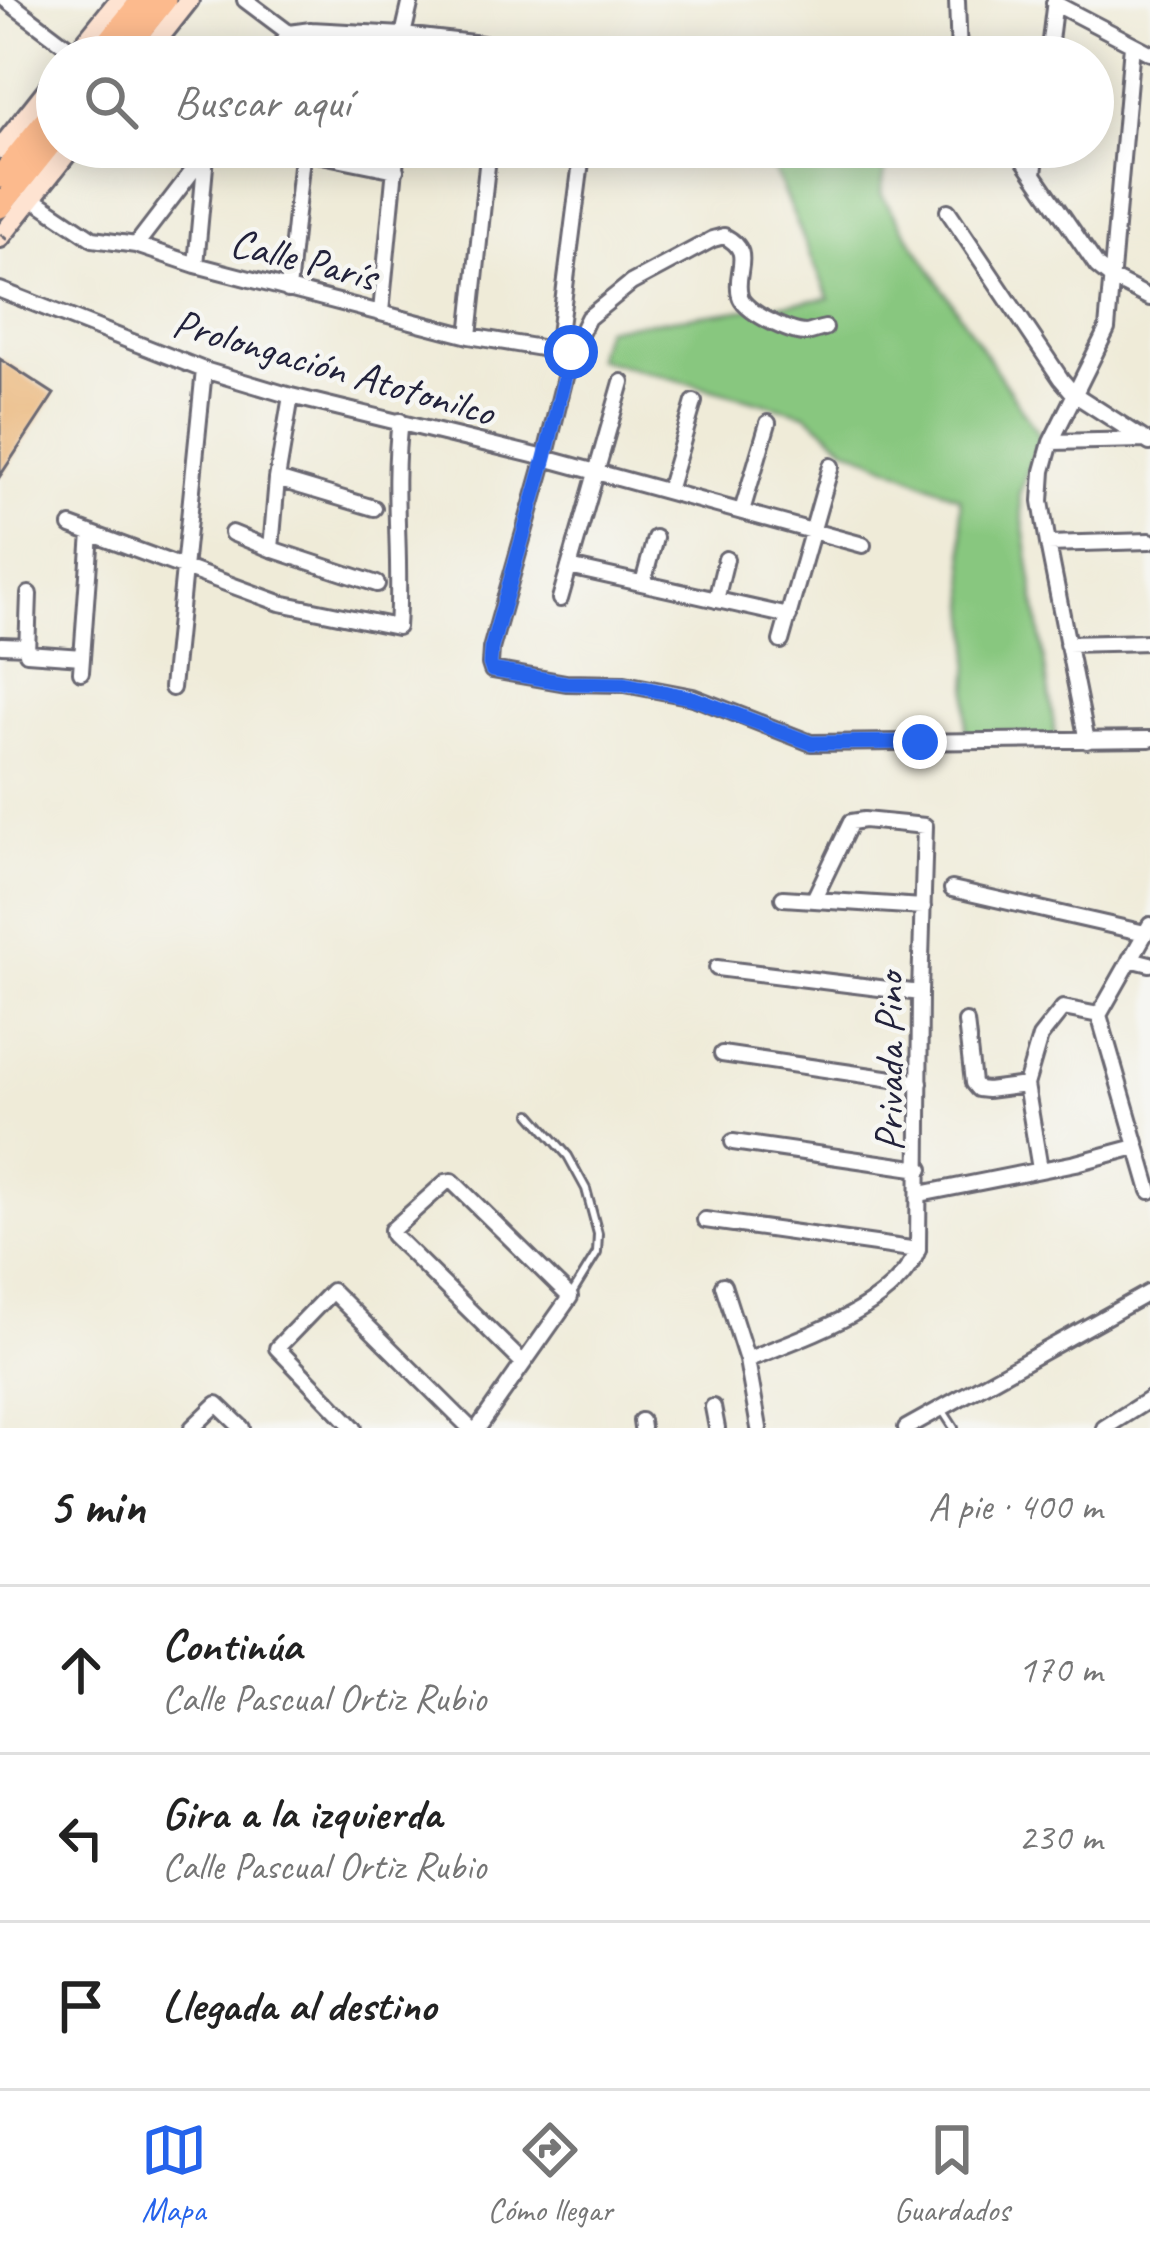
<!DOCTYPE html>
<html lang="es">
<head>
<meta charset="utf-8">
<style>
	:root { --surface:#fff; --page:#f6f6f6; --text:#222; --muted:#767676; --line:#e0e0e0; --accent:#2563eb }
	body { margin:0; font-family:Caveat,sans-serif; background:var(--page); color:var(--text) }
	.stop { position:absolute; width:36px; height:36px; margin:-27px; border:9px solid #2563eb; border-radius:50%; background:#fff }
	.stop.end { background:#2563eb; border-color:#fff; box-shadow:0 3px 12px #0008 }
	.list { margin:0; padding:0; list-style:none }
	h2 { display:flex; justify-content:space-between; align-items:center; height:156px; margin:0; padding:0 48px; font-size:51px }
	h2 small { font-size:39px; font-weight:400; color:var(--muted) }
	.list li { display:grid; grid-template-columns:78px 1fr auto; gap:36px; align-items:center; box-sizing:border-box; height:168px; padding:0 48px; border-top:3px solid var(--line) }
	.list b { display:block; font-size:45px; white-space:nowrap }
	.list p { margin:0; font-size:39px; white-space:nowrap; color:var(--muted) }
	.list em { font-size:39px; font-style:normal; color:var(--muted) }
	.icon { flex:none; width:66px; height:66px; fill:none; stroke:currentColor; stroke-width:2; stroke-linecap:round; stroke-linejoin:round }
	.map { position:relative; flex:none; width:1150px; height:1428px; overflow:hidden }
	.search { position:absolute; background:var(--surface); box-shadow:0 6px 30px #0003; left:36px; right:36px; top:36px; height:132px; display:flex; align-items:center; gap:30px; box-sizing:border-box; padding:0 42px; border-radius:66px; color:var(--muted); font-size:45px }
	.sheet { height:660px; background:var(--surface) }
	nav { display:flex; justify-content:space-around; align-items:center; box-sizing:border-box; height:168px; border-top:3px solid var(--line); background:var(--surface); font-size:33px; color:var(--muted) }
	nav a { display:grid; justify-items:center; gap:6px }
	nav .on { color:var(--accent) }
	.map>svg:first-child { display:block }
	.green { fill:#88c77f; stroke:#55745d; stroke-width:3 }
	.building { fill:#eab374 }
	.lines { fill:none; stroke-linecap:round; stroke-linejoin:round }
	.lane-casing { stroke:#6a6872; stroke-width:12 }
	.street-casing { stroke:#6a6872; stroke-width:20 }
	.secondary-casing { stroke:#6a6872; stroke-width:24 }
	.primary-casing { stroke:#6a6872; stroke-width:27 }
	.lane { stroke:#fff; stroke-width:6 }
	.street { stroke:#fff; stroke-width:14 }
	.secondary { stroke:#fee3d1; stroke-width:18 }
	.primary { stroke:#fcba8d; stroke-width:21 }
	.path-bridge { stroke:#6a6872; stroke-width:3; stroke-dasharray:9 9; stroke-linecap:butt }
	.route { stroke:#2563eb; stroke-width:15 }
	.labels { text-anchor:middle; stroke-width:9; stroke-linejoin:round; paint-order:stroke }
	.street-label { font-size:42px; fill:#22223b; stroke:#f6f6f2 }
</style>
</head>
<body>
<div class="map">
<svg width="1150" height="1428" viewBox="0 0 1150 1428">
	<rect width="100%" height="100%" fill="#f6f6f2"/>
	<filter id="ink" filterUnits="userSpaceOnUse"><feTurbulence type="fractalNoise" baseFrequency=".00833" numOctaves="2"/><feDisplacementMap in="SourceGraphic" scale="24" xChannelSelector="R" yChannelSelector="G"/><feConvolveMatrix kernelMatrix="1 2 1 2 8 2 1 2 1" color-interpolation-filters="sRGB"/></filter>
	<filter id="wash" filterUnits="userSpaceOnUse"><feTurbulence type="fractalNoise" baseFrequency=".004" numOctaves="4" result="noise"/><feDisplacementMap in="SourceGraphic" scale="48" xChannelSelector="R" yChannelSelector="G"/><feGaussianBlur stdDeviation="2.7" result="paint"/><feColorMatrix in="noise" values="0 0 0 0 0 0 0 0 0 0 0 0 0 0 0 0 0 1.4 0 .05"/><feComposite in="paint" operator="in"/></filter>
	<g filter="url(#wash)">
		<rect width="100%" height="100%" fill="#efebd8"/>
		<path class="green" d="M 764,147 L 889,147 L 881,194 L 1040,437 L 1019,494 L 1057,746 L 965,737 L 971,642 L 960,498 L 846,447 L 806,414 L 595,358 L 605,328 L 829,298 Z"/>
		<g id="blocks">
			<path class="building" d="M 0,359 L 54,394 L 0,476 Z"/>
		</g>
	</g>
	<g filter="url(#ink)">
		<use href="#blocks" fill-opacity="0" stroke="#6a6872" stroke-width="3"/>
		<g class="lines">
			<g class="lane-casing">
				<path id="lane" d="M 531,1114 L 568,1156 L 586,1189 L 598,1234 L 597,1253 L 570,1297
					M 943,1411 L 954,1428"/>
			</g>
			<g class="street-casing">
				<path id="street" d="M 6,0 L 76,53
					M 245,0 L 289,33 L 311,30 L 403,35 L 596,57
					M 957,0 L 959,57
					M 1054,3 L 1150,53
					M 273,57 L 289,33
					M 309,57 L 311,30
					M 402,57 L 403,35 L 411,0
					M 1048,57 L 1055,0
					M 536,147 L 603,154 L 619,147
					M 1015,147 L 1097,266 L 1113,279 L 1150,298
					M 302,151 L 396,170
					M 1034,174 L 1037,147
					M 32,198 L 93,239 L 136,245 L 196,265 L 469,336 L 571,353
					M 948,211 L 1061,379 L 1074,394 L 1150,443
					M 136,245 L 211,147
					M 196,265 L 206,155
					M 0,290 L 204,370 L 291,396 L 545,458 L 863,545
					M 288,290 L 303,147
					M 381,312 L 397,147
					M 825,328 C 819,329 812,332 806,333 C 790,333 744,312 740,296 C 733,271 756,252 724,236 L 713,239 L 631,283 L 588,318 L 571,353 L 545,458 L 491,649 L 490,664 L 492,670 L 566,683 L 625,684 L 693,697 L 811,743 L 1150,739
					M 469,336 L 489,147
					M 557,350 L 582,154
					M 1051,442 L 1145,440
					M 277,479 L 374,508
					M 668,491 L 694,402
					M 742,511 L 768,423
					M 71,526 L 280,603 L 397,627 C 402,558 391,490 400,421
					M 232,533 L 271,549 L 377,584
					M 1048,544 L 1150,541
					M 271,549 L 277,479 L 291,396
					M 569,567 L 789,616
					M 643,583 L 655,538
					M 29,594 L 27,653 L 82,657
					M 560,599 L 622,382
					M 716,600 L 726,559
					M 781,641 L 831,466
					M 1067,644 L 1150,642
					M 1,645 L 27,646
					M 81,672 L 91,533
					M 172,688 L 204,370
					M 1087,741 L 1048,544 L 1041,501 L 1043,471 L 1051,442 L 1107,329 L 1132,45
					M 952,889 L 1145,933
					M 783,898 L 923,907
					M 1150,925 L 1099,1015 L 1150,1191
					M 1130,959 L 1150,964
					M 717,968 L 920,993
					M 966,1022 L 973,1083 L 978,1089 L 987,1090 L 1026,1085
					M 722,1054 L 920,1083
					M 733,1142 L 921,1169
					M 1040,1169 L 1026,1085 L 1040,1037 L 1063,1008 L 1099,1015
					M 920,1194 L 1076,1163 L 1136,1147
					M 705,1220 L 918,1250
					M 723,1285 L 747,1360 L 759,1428
					M 747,1360 C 803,1336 893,1310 918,1250 L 920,993 L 925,826 L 864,820 L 851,822 L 814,899
					M 713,1407 L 717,1428
					M 641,1421 L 642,1428
					M 192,1428 L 217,1404 L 242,1428
					M 354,1428 L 277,1348 L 332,1291 L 470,1428
					M 478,1428 L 570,1297 L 452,1181 L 446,1182 L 392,1230 L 393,1235 L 523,1363
					M 906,1428 L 1150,1292
					M 1104,1428 L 1150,1399"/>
			</g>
			<g class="secondary-casing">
				<path id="secondary" d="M 73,57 L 119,0
					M 144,57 L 189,0
					M 0,149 L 57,77
					M 0,238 L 72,147"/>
			</g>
			<g class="primary-casing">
				<path id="primary" d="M 96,57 L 142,0
					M 119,57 L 165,0
					M 0,177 L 57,106
					M 0,207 L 57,136"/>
			</g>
			<use href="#lane" class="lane"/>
			<use href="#street" class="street"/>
			<use href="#secondary" class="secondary"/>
			<use href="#primary" class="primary"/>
			<path class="path-bridge" d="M 0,234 L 10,242"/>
		</g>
	</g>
	<g class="lines" filter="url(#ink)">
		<path class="route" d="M 571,352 L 545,458 L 491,649 L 490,664 L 492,670 L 566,683 L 625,684 L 693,698 L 811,743 L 920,742"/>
	</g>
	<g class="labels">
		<g class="street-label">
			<text transform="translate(304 258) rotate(14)" y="15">Calle París</text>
			<text transform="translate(334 366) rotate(16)" y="15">Prolongación Atotonilco</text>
			<text transform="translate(888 1062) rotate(-90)" y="15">Privada Pino</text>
		</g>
	</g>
</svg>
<div class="stop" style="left:571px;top:352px"></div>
<div class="stop end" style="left:920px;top:742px"></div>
<div class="search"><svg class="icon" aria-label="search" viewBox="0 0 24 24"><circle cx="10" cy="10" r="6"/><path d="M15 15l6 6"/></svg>Buscar aquí</div>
</div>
<section class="sheet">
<h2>5 min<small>A pie · 400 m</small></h2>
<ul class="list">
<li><svg class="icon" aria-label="ahead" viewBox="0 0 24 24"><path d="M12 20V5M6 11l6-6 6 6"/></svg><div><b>Continúa</b><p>Calle Pascual Ortiz Rubio</p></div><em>170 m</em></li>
<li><svg class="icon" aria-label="left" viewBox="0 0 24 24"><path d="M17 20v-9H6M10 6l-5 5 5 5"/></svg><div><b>Gira a la izquierda</b><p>Calle Pascual Ortiz Rubio</p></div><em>230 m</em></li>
<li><svg class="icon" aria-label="arrive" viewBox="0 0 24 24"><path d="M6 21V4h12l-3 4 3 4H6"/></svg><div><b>Llegada al destino</b></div></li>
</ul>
</section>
<nav>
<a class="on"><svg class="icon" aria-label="map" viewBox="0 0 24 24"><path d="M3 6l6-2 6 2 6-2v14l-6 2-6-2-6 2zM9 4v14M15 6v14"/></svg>Mapa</a>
<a><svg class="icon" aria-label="directions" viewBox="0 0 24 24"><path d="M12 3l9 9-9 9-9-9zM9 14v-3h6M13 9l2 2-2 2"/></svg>Cómo llegar</a>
<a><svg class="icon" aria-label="saved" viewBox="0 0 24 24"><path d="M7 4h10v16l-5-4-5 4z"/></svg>Guardados</a>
</nav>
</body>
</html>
